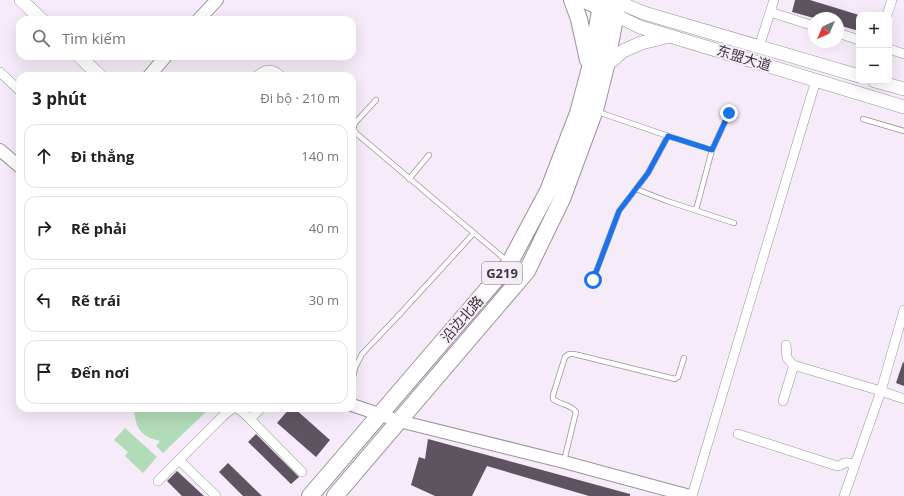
<!DOCTYPE html>
<html lang="vi">
<head>
<meta charset="utf-8">
<style>
	:root { --surface:#fff; --page:#f2f2f2; --text:#202124; --muted:#757577; --line:#e0e0e0 }
	body { margin:0; font-family:"Open Sans","Noto Sans SC",sans-serif; background:var(--page); color:var(--text) }
	.controls { position:absolute; right:12px; top:12px; display:grid; overflow:hidden; border-radius:8px; box-shadow:0 4px 16px #0002 }
	.controls button { width:36px; height:36px; display:grid; place-items:center; padding:0; border:0; border-bottom:1px solid var(--line); background:var(--surface); color:var(--text); font:20px sans-serif }
	.compass { position:absolute; left:808px; top:12px; width:36px; height:36px; border-radius:50%; background:var(--surface); box-shadow:0 4px 16px #0002; rotate:224deg }
	.stop { position:absolute; width:12px; height:12px; margin:-9px; border:3px solid #1a73e8; border-radius:50%; background:#fff }
	.stop.end { background:#1a73e8; border-color:#fff; box-shadow:0 1px 4px #0008 }
	.list { margin:0; padding:0; list-style:none }
	h2 { display:flex; justify-content:space-between; align-items:center; height:52px; margin:0; padding:0 16px; font-size:17px }
	h2 small { font-size:13px; font-weight:400; color:var(--muted) }
	.list li { display:grid; grid-template-columns:26px 1fr auto; gap:12px; align-items:center; box-sizing:border-box; height:64px; margin:0 8px 8px; padding:0 8px; border:1px solid var(--line); border-radius:12px }
	.list b { display:block; font-size:15px; white-space:nowrap }
	.list em { font-size:13px; font-style:normal; color:var(--muted) }
	.icon { flex:none; width:22px; height:22px; fill:none; stroke:currentColor; stroke-width:2; stroke-linecap:round; stroke-linejoin:round }
	.map { position:relative; flex:none; width:904px; height:496px; overflow:hidden }
	.search { position:absolute; background:var(--surface); box-shadow:0 4px 16px #0002; left:16px; top:16px; width:340px; height:44px; display:flex; align-items:center; gap:10px; box-sizing:border-box; padding:0 14px; border-radius:12px; color:var(--muted); font-size:15px }
	.panel { position:absolute; background:var(--surface); box-shadow:0 4px 16px #0002; left:16px; top:72px; width:340px; height:340px; border-radius:12px }
	.map>svg:first-child { display:block }
	.green { fill:#b2dcb8 }
	.building { fill:#5d5460 }
	.lines { fill:none; stroke-linecap:round; stroke-linejoin:round }
	.service-casing { stroke:#9c929e; stroke-width:6 }
	.minor-casing { stroke:#9c929e; stroke-width:10 }
	.tertiary-casing { stroke:#9c929e; stroke-width:14 }
	.secondary-casing { stroke:#9c929e; stroke-width:14 }
	.trunk-casing { stroke:#9c929e; stroke-width:18 }
	.service { stroke:#fff; stroke-width:4.5 }
	.minor { stroke:#fff; stroke-width:9 }
	.tertiary { stroke:#fff; stroke-width:12 }
	.secondary { stroke:#fff; stroke-width:13 }
	.trunk { stroke:#fff; stroke-width:16 }
	.route { stroke:#1a73e8; stroke-width:5 }
	.labels { text-anchor:middle; stroke-width:4; stroke-linejoin:round; paint-order:stroke }
	.shield { fill:#f6ecf9; stroke:#746f76; stroke-width:1 }
	.shield-label { font-size:13px; font-weight:bold; fill:#3d393e }
	.street-label { font-size:14px; fill:#3d393e; stroke:#f6ecf9 }
</style>
</head>
<body>
<div class="map">
<svg width="904" height="496" viewBox="0 0 904 496">
	<rect width="100%" height="100%" fill="#f6ecf9"/>
	<path class="green" d="M 135,408 L 210,408 L 163,453 L 156,446 L 160,441 C 140,436 136,429 134,409 Z
		M 125,428 L 157,457 L 143,473 L 125,456 L 128,452 L 114,440 Z"/>
	<path class="building" d="M 795,0 L 810,0 L 859,15 L 859,31 L 838,25 L 838,18 L 814,18 L 792,12 Z
		M 903,362 L 904,363 L 904,386 L 896,383 Z
		M 290,408 L 294,408 L 330,440 L 316,457 L 277,423 Z
		M 256,434 L 299,477 L 291,484 L 248,442 Z
		M 428,439 L 630,494 L 630,496 L 589,496 L 487,466 L 472,496 L 435,496 L 411,485 L 419,457 L 425,459 Z
		M 228,463 L 262,496 L 243,496 L 219,472 Z
		M 177,471 L 204,496 L 182,496 L 167,481 Z"/>
	<g class="lines">
		<g class="service-casing">
			<path id="service" d="M 598,112 L 668,136 L 712,150
				M 863,119 L 904,131
				M 668,136 L 648,173 L 636,189 L 667,201 L 734,223
				M 409,179 L 429,155
				M 696,210 L 712,150 L 729,113
				M 474,233 L 507,261
				M 593,280 L 619,211 L 636,189
				M 352,382 L 355,368 L 362,354 L 399,315 L 474,233 L 357,134 L 353,129 L 355,123 L 376,100
				M 564,461 L 576,412 C 571,404 560,405 553,399 L 553,395 L 565,357 L 569,354 L 574,354 L 675,379 L 678,377 L 684,358"/>
		</g>
		<g class="minor-casing">
			<path id="minor" d="M 770,12 L 814,26
				M 887,15 L 892,0
				M 838,33 L 859,40
				M 759,47 L 774,0
				M 889,49 L 904,54
				M 0,72 L 20,91
				M 257,76 C 266,68 272,68 281,76
				M 904,310 L 881,391 L 904,399
				M 786,345 L 787,358 L 793,365
				M 783,401 L 793,368 L 793,365 L 881,391 L 844,496
				M 236,408 L 240,410 L 250,419 L 261,408
				M 250,419 L 302,472
				M 738,434 L 837,466 C 841,466 841,465 844,463 C 847,462 852,464 855,464
				M 179,460 L 216,496
				M 158,481 L 223,416 L 233,408
				M 692,496 L 816,80"/>
		</g>
		<g class="tertiary-casing">
			<path id="tertiary" d="M 580,0 L 600,9
				M 198,20 L 217,0
				M 149,76 L 166,56
				M 0,150 L 20,167
				M 352,405 L 399,421 L 564,462 L 690,496"/>
		</g>
		<g class="secondary-casing">
			<path id="secondary" d="M 21,0 L 42,20
				M 618,0 L 618,2 L 644,13 L 859,76
				M 615,15 L 640,27 L 904,107
				M 79,56 L 100,76
				M 606,66 L 623,51 L 641,43 L 670,36
				M 875,81 L 904,89"/>
		</g>
		<g class="trunk-casing">
			<path id="trunk" d="M 572,0 L 579,19 L 588,60
				M 310,496 L 509,264 L 548,191 L 578,113 L 590,68 L 602,0
				M 335,496 L 527,271 L 562,199 L 595,110 L 606,66 L 618,2 L 614,0"/>
		</g>
		<use href="#service" class="service"/>
		<use href="#minor" class="minor"/>
		<use href="#tertiary" class="tertiary"/>
		<use href="#secondary" class="secondary"/>
		<use href="#trunk" class="trunk"/>
	</g>
	<g class="lines">
		<path class="route" d="M 593,280 L 619,211 L 648,173 L 668,136 L 712,150 L 729,113"/>
	</g>
	<g class="labels">
		<rect class="shield" x="482" y="262" width="40" height="22" rx="3"/>
		<g class="shield-label">
			<text x="502" y="278">G219</text>
		</g>
		<g class="street-label">
			<text transform="translate(744 58) rotate(17)" y="5">东盟大道</text>
			<text transform="translate(462 319) rotate(-49)" y="5">沿边北路</text>
		</g>
	</g>
</svg>
<div class="controls">
<button>+</button>
<button>−</button>
</div>
<svg class="compass" viewBox="-18 -18 36 36"><path d="M0-13l5 13h-10z" fill="#e53935"/><path d="M0 13l5-13h-10z" fill="#757577"/></svg>
<div class="stop" style="left:593px;top:280px"></div>
<div class="stop end" style="left:729px;top:113px"></div>
<div class="search"><svg class="icon" aria-label="search" viewBox="0 0 24 24"><circle cx="10" cy="10" r="6"/><path d="M15 15l6 6"/></svg>Tìm kiếm</div>
<section class="panel">
<h2>3 phút<small>Đi bộ · 210 m</small></h2>
<ul class="list">
<li><svg class="icon" aria-label="ahead" viewBox="0 0 24 24"><path d="M12 20V5M6 11l6-6 6 6"/></svg><div><b>Đi thẳng</b></div><em>140 m</em></li>
<li><svg class="icon" aria-label="right" viewBox="0 0 24 24"><path d="M7 20v-9h11M14 6l5 5-5 5"/></svg><div><b>Rẽ phải</b></div><em>40 m</em></li>
<li><svg class="icon" aria-label="left" viewBox="0 0 24 24"><path d="M17 20v-9H6M10 6l-5 5 5 5"/></svg><div><b>Rẽ trái</b></div><em>30 m</em></li>
<li><svg class="icon" aria-label="arrive" viewBox="0 0 24 24"><path d="M6 21V4h12l-3 4 3 4H6"/></svg><div><b>Đến nơi</b></div></li>
</ul>
</section>
</div>
</body>
</html>
